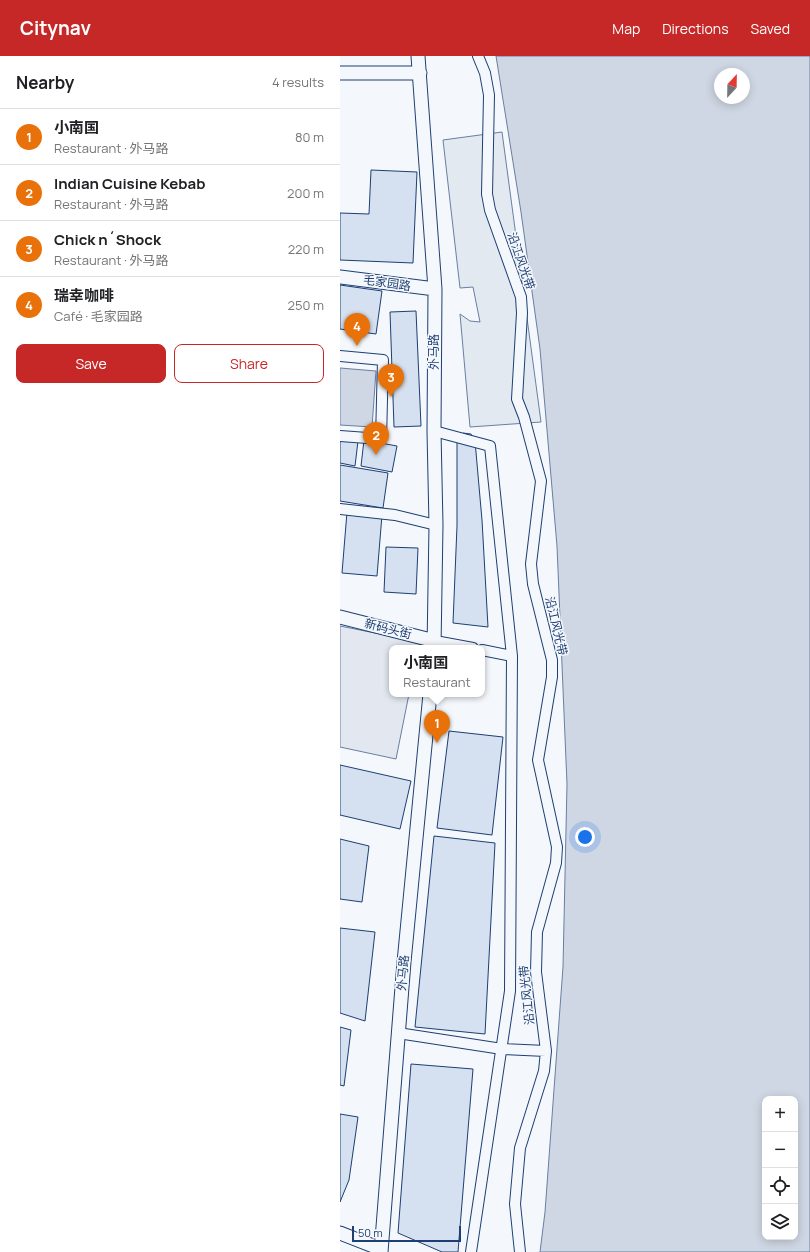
<!DOCTYPE html>
<html lang="en">
<head>
<meta charset="utf-8">
<style>
	:root { --surface:#fff; --page:#f2f2f2; --text:#202124; --muted:#757577; --line:#e0e0e0; --accent:#c62828 }
	body { margin:0; font-family:Manrope,"Noto Sans SC",sans-serif; background:var(--page); color:var(--text) }
	.controls { position:absolute; right:12px; bottom:12px; display:grid; overflow:hidden; border-radius:8px; box-shadow:0 2px 10px #0003 }
	.controls button { width:36px; height:36px; display:grid; place-items:center; padding:0; border:0; border-bottom:1px solid var(--line); background:var(--surface); color:var(--text); font:20px sans-serif }
	.compass { position:absolute; left:374px; top:12px; width:36px; height:36px; border-radius:50%; background:var(--surface); box-shadow:0 2px 10px #0003; rotate:22deg }
	.scale { position:absolute; left:12px; bottom:10px; width:109px; box-sizing:border-box; padding-left:4px; border:2px solid #1d3f73; border-top:0; font-size:11px; line-height:14px; white-space:nowrap; color:#1d3f73; -webkit-text-stroke:3px #f4f7fb; paint-order:stroke }
	.you { position:absolute; left:245px; top:781px; width:14px; height:14px; margin:-10px; border:3px solid #fff; border-radius:50%; background:#1a73e8; box-shadow:0 0 0 6px #1a73e833 }
	.badge { display:grid; place-items:center; width:26px; height:26px; border-radius:50%; background:var(--accent); color:#fff; font-size:13px; font-weight:700 }
	.pin { position:absolute; translate:-50% -33px; filter:drop-shadow(0 1px 2px #0008) }
	.pin::after { content:''; position:absolute; top:21px; width:14px; height:12px; background:inherit; clip-path:polygon(0 0,100% 0,50% 100%) }
	.popup { position:absolute; left:49px; top:589px; width:96px; height:52px; box-sizing:border-box; display:grid; place-content:center; border-radius:8px; background:var(--surface); filter:drop-shadow(0 1px 3px #0005); font-size:13px; white-space:nowrap; color:var(--muted) }
	.popup b { font-size:15px; color:var(--text) }
	.popup::after { content:''; position:absolute; left:50%; top:100%; margin-left:-8px; border:8px solid transparent; border-top-color:var(--surface) }
	.list { margin:0; padding:0; list-style:none }
	h2 { display:flex; justify-content:space-between; align-items:center; height:52px; margin:0; padding:0 16px; font-size:17px }
	h2 small { font-size:13px; font-weight:400; color:var(--muted) }
	.list li { display:grid; grid-template-columns:26px 1fr auto; gap:12px; align-items:center; box-sizing:border-box; height:56px; padding:0 16px; border-top:1px solid var(--line) }
	.list b { display:block; font-size:15px; white-space:nowrap }
	.list p { margin:0; font-size:13px; white-space:nowrap; color:var(--muted) }
	.list em { font-size:13px; font-style:normal; color:var(--muted) }
	.actions { display:flex; gap:8px; padding:12px 16px }
	.actions a { flex:1; padding:9px 0; border:1px solid var(--accent); border-radius:8px; text-align:center; font-size:14px; color:var(--accent) }
	.actions .main { background:var(--accent); color:#fff }
	.icon { flex:none; width:22px; height:22px; fill:none; stroke:currentColor; stroke-width:2; stroke-linecap:round; stroke-linejoin:round }
	.map { position:relative; flex:none; width:470px; height:1196px; overflow:hidden }
	header { display:flex; align-items:center; gap:24px; box-sizing:border-box; height:56px; padding:0 20px; background:var(--accent); color:#fff }
	header strong { font-size:19px }
	nav { display:flex; gap:22px; margin-inline-start:auto; font-size:14px }
	main { display:flex }
	aside { flex:1; background:var(--surface) }
	.map>svg:first-child { display:block }
	.green { fill:#e3e9f0; stroke:#687fa3 }
	.parking { fill:#e3e8f0; stroke:#687fa3 }
	.water { fill:#cfd7e4; stroke:#687fa3; fill-rule:evenodd }
	.building { fill:#d5e0f0; stroke:#1d3f73 }
	.lines { fill:none; stroke-linecap:round; stroke-linejoin:round }
	.pedestrian-casing { stroke:#1d3f73; stroke-width:12 }
	.minor-casing { stroke:#1d3f73; stroke-width:15 }
	.pedestrian { stroke:#f4f7fb; stroke-width:10 }
	.minor { stroke:#f4f7fb; stroke-width:13 }
	.labels { text-anchor:middle; stroke-width:3; stroke-linejoin:round; paint-order:stroke }
	.street-label { font-size:12px; fill:#1d3f73; stroke:#f4f7fb }
</style>
</head>
<body>
<header>
<strong>Citynav</strong>
<nav><a>Map</a><a>Directions</a><a>Saved</a></nav>
</header>
<main>
<aside>
<h2>Nearby<small>4 results</small></h2>
<ul class="list">
<li><span class="badge" style="background:#e8710a">1</span><div><b>小南国</b><p>Restaurant · 外马路</p></div><em>80 m</em></li>
<li><span class="badge" style="background:#e8710a">2</span><div><b>Indian Cuisine Kebab</b><p>Restaurant · 外马路</p></div><em>200 m</em></li>
<li><span class="badge" style="background:#e8710a">3</span><div><b>Chick n´Shock</b><p>Restaurant · 外马路</p></div><em>220 m</em></li>
<li><span class="badge" style="background:#e8710a">4</span><div><b>瑞幸咖啡</b><p>Café · 毛家园路</p></div><em>250 m</em></li>
</ul>
<div class="actions"><a class="main">Save</a><a>Share</a></div>
</aside>
<div class="map">
<svg width="470" height="1196" viewBox="0 0 470 1196">
	<rect width="100%" height="100%" fill="#f4f7fb"/>
	<path class="green" d="M 162,76 L 201,366 L 130,371 L 120,258 L 130,265 L 140,266 L 133,231 L 120,232 L 103,84 Z"/>
	<path class="parking" d="M 0,570 L 80,586 L 79,592 L 52,592 L 52,638 L 69,638 L 56,703 L 0,691 Z"/>
	<path class="water" d="M 156,0 L 470,0 L 470,1196 L 200,1196 L 205,1156 L 223,911 L 227,728 L 217,490 L 200,293 L 181,156 ZM 380,18 L 404,18 L 404,42 L 380,42 ZM 425,1043 L 455,1043 L 455,1181 L 425,1181 Z
		M 0,312 L 36,315 L 32,371 L 0,369 Z"/>
	<path class="building" d="M 31,114 L 77,116 L 73,207 L 0,204 L 0,157 L 29,158 Z
		M 0,229 L 42,235 L 36,278 L 0,273 Z
		M 76,255 L 81,370 L 54,371 L 50,256 Z
		M 123,377 L 131,378 L 135,385 L 142,464 L 148,571 L 113,567 L 117,470 L 117,383 Z
		M 0,383 L 18,385 L 15,410 L 0,407 Z
		M 24,384 L 57,390 L 52,416 L 21,410 Z
		M 0,409 L 48,417 L 43,452 L 0,445 Z
		M 7,456 L 42,459 L 37,520 L 2,517 Z
		M 46,491 L 78,492 L 76,538 L 44,536 Z
		M 109,675 L 163,681 L 152,779 L 97,772 Z
		M 0,709 L 71,725 L 60,773 L 0,759 Z
		M 94,780 L 155,787 L 145,978 L 75,971 Z
		M 0,783 L 29,790 L 22,846 L 0,843 Z
		M 0,872 L 35,876 L 25,965 L 0,957 Z
		M 0,971 L 11,974 L 4,1030 L 0,1029 Z
		M 71,1008 L 133,1013 L 118,1196 L 102,1196 L 58,1177 Z
		M 0,1058 L 18,1061 L 9,1124 L 0,1146 Z"/>
	<g class="lines">
		<g class="pedestrian-casing">
			<path id="pedestrian" d="M 138,0 L 145,17 L 149,39 L 147,138 L 150,154 L 181,241 L 182,257 L 177,343 L 184,361 L 201,425 L 191,508 L 193,528 L 212,604 L 212,621 L 198,704 L 217,791 L 216,807 L 197,876 L 196,916 L 206,995 L 204,1015 L 180,1092 L 175,1148 L 180,1196
				M 0,300 L 43,304 L 41,383 L 0,380
				M 94,375 L 150,390 L 172,600 L 170,935 L 131,1196
				M 0,453 L 55,459 L 96,469
				M 95,585 L 133,592
				M 142,594 L 172,600
				M 58,977 L 162,993 L 206,995"/>
		</g>
		<g class="minor-casing">
			<path id="minor" d="M 78,0 L 95,233 L 94,375 L 96,469 L 94,592
				M 0,17 L 80,17
				M 0,221 L 95,233
				M 0,561 L 95,585
				M 0,1177 L 41,1193
				M 41,1196 L 64,906 L 90,638"/>
		</g>
		<use href="#pedestrian" class="pedestrian"/>
		<use href="#minor" class="minor"/>
	</g>
	<g class="labels">
		<g class="street-label">
			<text transform="translate(181 205) rotate(71)" y="4">沿江风光带</text>
			<text transform="translate(47 227) rotate(8)" y="4">毛家园路</text>
			<text transform="translate(94 296) rotate(-90)" y="4">外马路</text>
			<text transform="translate(216 570) rotate(77)" y="4">沿江风光带</text>
			<text transform="translate(48 573) rotate(14)" y="4">新码头街</text>
			<text transform="translate(63 917) rotate(-85)" y="4">外马路</text>
			<text transform="translate(187 939) rotate(-96)" y="4">沿江风光带</text>
		</g>
	</g>
</svg>
<div class="controls">
<button>+</button>
<button>−</button>
<button><svg class="icon" aria-label="locate" viewBox="0 0 24 24"><circle cx="12" cy="12" r="6"/><path d="M12 2v4M12 18v4M2 12h4M18 12h4"/></svg></button>
<button><svg class="icon" aria-label="layers" viewBox="0 0 24 24"><path d="M12 4l9 5-9 5-9-5zM3 14l9 5 9-5"/></svg></button>
</div>
<svg class="compass" viewBox="-18 -18 36 36"><path d="M0-13l5 13h-10z" fill="#e53935"/><path d="M0 13l5-13h-10z" fill="#757577"/></svg>
<div class="scale">50 m</div>
<div class="you"></div>
<div class="pin badge" style="left:97px;top:687px;background:#e8710a">1</div>
<div class="popup"><b>小南国</b>Restaurant</div>
<div class="pin badge" style="left:36px;top:399px;background:#e8710a">2</div>
<div class="pin badge" style="left:51px;top:341px;background:#e8710a">3</div>
<div class="pin badge" style="left:17px;top:290px;background:#e8710a">4</div>
</div>
</main>
</body>
</html>
